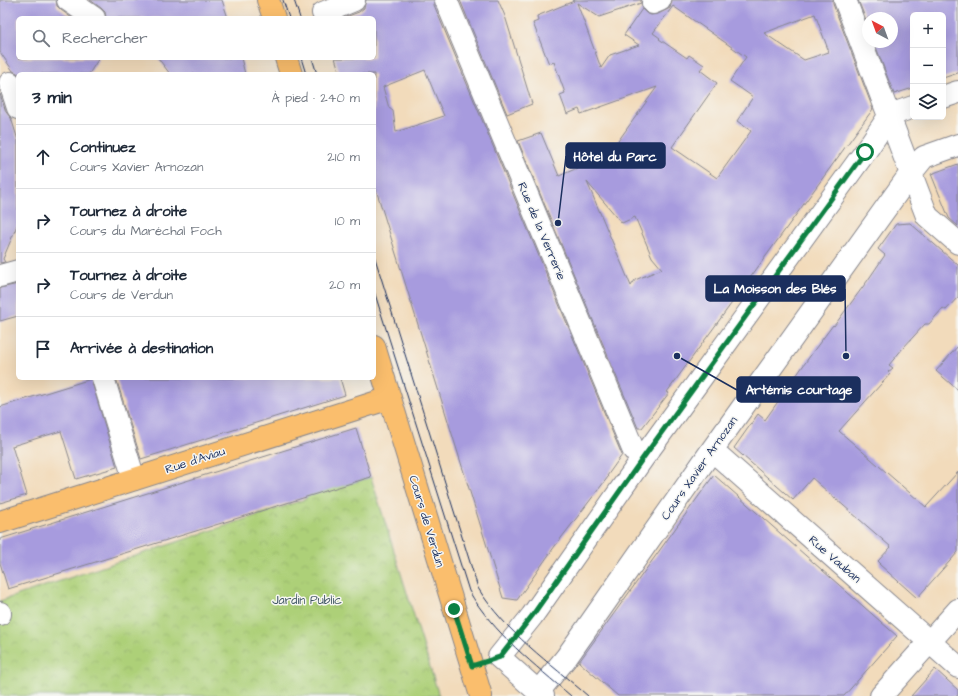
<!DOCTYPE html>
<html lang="fr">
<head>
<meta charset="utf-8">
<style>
	:root { --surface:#fff; --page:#f2f2f3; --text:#1f2937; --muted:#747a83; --line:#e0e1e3 }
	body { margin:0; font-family:"Architects Daughter",sans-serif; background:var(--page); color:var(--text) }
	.controls { position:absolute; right:12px; top:12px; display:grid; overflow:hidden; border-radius:6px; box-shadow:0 4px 16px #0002 }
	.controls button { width:36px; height:36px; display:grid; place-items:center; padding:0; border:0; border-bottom:1px solid var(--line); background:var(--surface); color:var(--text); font:20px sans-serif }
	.compass { position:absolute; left:862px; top:12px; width:36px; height:36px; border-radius:50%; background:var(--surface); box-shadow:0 4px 16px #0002; rotate:319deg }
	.stop { position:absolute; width:12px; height:12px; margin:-9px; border:3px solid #0b8043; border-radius:50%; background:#fff }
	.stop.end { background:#0b8043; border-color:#fff; box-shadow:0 1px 4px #0008 }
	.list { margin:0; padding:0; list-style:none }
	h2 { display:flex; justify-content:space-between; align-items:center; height:52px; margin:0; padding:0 16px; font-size:17px }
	h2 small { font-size:13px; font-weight:400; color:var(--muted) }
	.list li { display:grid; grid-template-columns:26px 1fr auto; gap:12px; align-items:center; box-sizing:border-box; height:64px; padding:0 16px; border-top:1px solid var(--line) }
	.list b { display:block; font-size:15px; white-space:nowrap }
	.list p { margin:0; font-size:13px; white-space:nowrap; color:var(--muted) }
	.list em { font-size:13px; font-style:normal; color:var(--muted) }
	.icon { flex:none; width:22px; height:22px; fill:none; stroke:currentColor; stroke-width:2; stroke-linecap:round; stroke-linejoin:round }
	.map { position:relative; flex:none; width:958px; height:696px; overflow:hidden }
	.search { position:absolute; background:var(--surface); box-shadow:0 4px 16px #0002; left:16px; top:16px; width:360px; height:44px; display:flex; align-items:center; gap:10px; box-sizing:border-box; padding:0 14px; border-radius:6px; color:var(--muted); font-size:15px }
	.panel { position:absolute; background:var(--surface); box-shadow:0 4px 16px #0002; left:16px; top:72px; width:360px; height:308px; border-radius:6px }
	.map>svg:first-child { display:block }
	.park { fill:url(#park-crowns); stroke:#64806b }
	.building { fill:#a79bde; fill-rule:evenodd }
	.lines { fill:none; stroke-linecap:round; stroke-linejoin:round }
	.minor-casing { stroke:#86858c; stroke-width:24 }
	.major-casing { stroke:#86858c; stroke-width:24 }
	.minor { stroke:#fff; stroke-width:22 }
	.major { stroke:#fabe6d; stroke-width:22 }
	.tram { stroke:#1b2f5e; stroke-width:1 }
	.route { stroke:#0b8043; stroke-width:5 }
	.labels { text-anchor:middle; stroke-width:3; stroke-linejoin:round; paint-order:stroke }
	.street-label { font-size:12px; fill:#1b2f5e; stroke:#f6f6f2 }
	.park-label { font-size:12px; fill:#405764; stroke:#f6f6f2 }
	.leader { fill:none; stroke:#1b2f5e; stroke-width:1.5 }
	.callout-dot { fill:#1b2f5e; stroke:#f6f6f2; stroke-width:1.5 }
	.callout { fill:#1b2f5e; stroke:#1b2f5e; stroke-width:1.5 }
	.callout-label { font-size:13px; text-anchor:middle; font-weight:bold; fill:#fff }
</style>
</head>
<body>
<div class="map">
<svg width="958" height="696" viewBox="0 0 958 696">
	<defs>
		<pattern id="park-crowns" width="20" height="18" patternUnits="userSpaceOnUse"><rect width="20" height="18" fill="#add078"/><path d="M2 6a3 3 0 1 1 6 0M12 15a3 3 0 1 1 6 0" fill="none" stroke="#94b36a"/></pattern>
	</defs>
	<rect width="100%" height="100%" fill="#f6f6f2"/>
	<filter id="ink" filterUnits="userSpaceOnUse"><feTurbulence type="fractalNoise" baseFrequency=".025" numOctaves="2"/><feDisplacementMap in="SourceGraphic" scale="8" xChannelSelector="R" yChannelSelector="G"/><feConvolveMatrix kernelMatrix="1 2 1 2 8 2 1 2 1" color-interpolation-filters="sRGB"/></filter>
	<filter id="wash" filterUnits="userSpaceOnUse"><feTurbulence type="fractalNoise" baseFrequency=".012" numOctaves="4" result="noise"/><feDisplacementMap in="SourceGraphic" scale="16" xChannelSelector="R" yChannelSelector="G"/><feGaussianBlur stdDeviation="0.9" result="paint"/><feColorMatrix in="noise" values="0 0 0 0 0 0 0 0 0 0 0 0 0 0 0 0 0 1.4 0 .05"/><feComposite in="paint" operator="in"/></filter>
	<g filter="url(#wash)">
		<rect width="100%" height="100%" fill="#f2dbbb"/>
		<path class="park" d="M 371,477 L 439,696 L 0,696 L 0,601 L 306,499 L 306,496 Z"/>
		<g id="blocks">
			<path class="building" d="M 0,0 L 56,0 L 57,6 L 61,10 L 72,18 L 18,18 L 18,58 L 99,58 L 89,74 L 19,74 L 13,71 L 0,52 Z
				M 90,0 L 222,0 L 228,18 L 106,18 L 105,12 L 101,8 Z
				M 366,0 L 434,0 L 434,5 L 622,455 L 607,476 L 608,477 L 555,546 L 517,600 L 503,598 L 374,183 L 374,74 L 340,74 L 335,58 L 374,58 L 374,18 L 343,18 L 359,12 L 364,8 ZM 425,70 L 444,116 L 396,132 L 393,111 L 389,108 L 383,87 Z
				M 460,0 L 498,0 L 505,16 L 532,104 L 507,114 Z
				M 572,0 L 641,0 L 641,3 L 599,17 L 577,3 L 601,68 L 610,55 L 639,45 L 624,35 L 642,9 L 646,13 L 651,15 L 658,14 L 670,8 L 672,0 L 833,0 L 833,4 L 873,109 L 667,392 L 669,393 L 642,428 L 638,428 L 518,141 L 541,133 L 559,176 L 619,150 L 616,144 L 657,87 L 581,114 L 579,109 L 567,114 L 560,95 L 565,93 L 554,62 L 549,64 L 533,23 L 538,21 L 537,16 L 574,1 ZM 673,6 L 746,57 L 730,81 L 753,97 L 737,121 L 751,131 L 717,178 L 672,147 L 717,83 L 700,70 L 704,65 L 689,55 L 687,58 L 659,39 L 660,38 L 653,33 ZM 815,14 L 829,52 L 804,60 L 764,33 ZM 587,182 L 622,223 L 635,217 L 652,257 L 662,269 L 635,280 L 631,286 Z
				M 858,0 L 958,0 L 958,73 L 943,78 L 943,15 L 913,15 L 913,88 L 894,94 L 874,42 L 892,42 L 892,18 L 868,18 L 868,25 Z
				M 158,58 L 241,58 L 245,74 L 170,74 Z
				M 0,94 L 6,112 L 11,118 L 18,140 L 18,223 L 3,259 L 5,262 L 0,263 Z
				M 958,164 L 958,226 L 949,218 L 931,174 Z
				M 910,223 L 958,265 L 958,297 L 946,310 L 943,308 L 929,324 L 925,324 L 903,348 L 889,365 L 893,368 L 888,372 L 890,374 L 839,431 L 926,507 L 958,472 L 958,552 L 917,598 L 879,564 L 880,563 L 878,561 L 891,547 L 812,478 L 793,500 L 734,448 L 758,414 L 765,420 L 815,349 L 833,325 L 834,326 L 868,280 L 885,255 L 878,249 L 896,224 Z
				M 18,284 L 18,316 L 0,321 L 0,288 Z
				M 958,346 L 958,390 L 936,371 Z
				M 116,378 L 340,378 L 345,395 L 141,459 Z
				M 91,379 L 117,467 L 76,479 L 61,431 L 12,446 L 27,495 L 0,503 L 0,407 Z
				M 356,428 L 371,477 L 8,589 L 0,563 L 0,539 Z
				M 714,475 L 897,636 L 844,696 L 618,696 L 579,662 Z
				M 935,669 L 958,690 L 958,696 L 911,696 Z"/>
		</g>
	</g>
	<g filter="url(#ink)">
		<use href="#blocks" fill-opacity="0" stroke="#86858c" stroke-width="1"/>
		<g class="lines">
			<g class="minor-casing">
				<path id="minor" d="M 68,0 L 94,18
					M 446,0 L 633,449 L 637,454 L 643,458
					M 845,0 L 927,216 L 958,243
					M 653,3 L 660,0
					M 323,13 L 354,0
					M 10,83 L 18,108
					M 943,97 L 958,92
					M 0,276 L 18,271
					M 103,378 L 134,479
					M 712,450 L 958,667
					M 0,613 L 0,614
					M 499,657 L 532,616 L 643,458 L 865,152 L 890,115 L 913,107
					M 499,657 L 543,696
					M 538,692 L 566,658 L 712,450 L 911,173 L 924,157 L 958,145
					M 881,696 L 958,610"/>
			</g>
			<g class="major-casing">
				<path id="major" d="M 268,0 L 274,18
					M 286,58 L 291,74
					M 374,346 L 481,696
					M 0,522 L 390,398"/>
			</g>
			<use href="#minor" class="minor"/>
			<use href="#major" class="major"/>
			<path class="tram" d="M 283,0 L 289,18
				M 294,0 L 300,18
				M 301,58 L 306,74
				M 312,58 L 317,74
				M 374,255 L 478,588 C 505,632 550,663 588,696
				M 374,291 L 469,591 C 493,633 535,665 571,696"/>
		</g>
	</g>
	<g class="lines" filter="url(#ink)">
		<path class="route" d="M 454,609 L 472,666 L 500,657 L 532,616 L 643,458 L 865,152"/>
	</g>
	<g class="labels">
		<g class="street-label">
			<text transform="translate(542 231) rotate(67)" y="4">Rue de la Verrerie</text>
			<text transform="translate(195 460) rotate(-18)" y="4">Rue d'Aviau</text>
			<text transform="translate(699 468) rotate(-55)" y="4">Cours Xavier Arnozan</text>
			<text transform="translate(427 521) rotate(73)" y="4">Cours de Verdun</text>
			<text transform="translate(835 559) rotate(41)" y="4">Rue Vauban</text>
		</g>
		<g class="park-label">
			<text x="307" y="604">Jardin Public</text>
		</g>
	</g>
	<path class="leader" d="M558 223L566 156M846 356L845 289M677 356L737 390"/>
	<g class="callout-dot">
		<circle cx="558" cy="223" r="4"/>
		<circle cx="846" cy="356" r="4"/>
		<circle cx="677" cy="356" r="4"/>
	</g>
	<g class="callout">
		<rect x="566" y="143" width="99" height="25" rx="4"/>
		<rect x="706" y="276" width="139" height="25" rx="4"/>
		<rect x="737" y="377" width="123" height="25" rx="4"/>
	</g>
	<g class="callout-label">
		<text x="615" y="161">Hôtel du Parc</text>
		<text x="775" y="293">La Moisson des Blés</text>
		<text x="799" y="394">Artémis courtage</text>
	</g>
</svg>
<div class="controls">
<button>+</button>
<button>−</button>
<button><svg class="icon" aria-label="layers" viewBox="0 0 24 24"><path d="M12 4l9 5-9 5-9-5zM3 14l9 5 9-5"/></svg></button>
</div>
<svg class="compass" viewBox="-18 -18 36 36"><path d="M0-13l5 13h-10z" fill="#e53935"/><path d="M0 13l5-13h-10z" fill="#747a83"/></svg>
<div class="stop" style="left:865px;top:152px"></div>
<div class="stop end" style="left:454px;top:609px"></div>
<div class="search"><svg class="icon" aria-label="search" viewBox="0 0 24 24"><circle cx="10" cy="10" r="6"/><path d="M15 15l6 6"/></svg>Rechercher</div>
<section class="panel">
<h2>3 min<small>À pied · 240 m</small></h2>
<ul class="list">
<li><svg class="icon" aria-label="ahead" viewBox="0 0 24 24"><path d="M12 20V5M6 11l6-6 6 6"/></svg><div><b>Continuez</b><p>Cours Xavier Arnozan</p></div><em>210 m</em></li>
<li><svg class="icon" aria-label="right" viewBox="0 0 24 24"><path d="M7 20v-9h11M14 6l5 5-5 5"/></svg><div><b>Tournez à droite</b><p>Cours du Maréchal Foch</p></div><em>10 m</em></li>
<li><svg class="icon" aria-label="right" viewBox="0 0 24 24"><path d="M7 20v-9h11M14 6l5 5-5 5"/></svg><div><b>Tournez à droite</b><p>Cours de Verdun</p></div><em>20 m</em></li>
<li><svg class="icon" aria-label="arrive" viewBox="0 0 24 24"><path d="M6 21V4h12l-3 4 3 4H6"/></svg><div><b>Arrivée à destination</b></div></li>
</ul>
</section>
</div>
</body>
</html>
